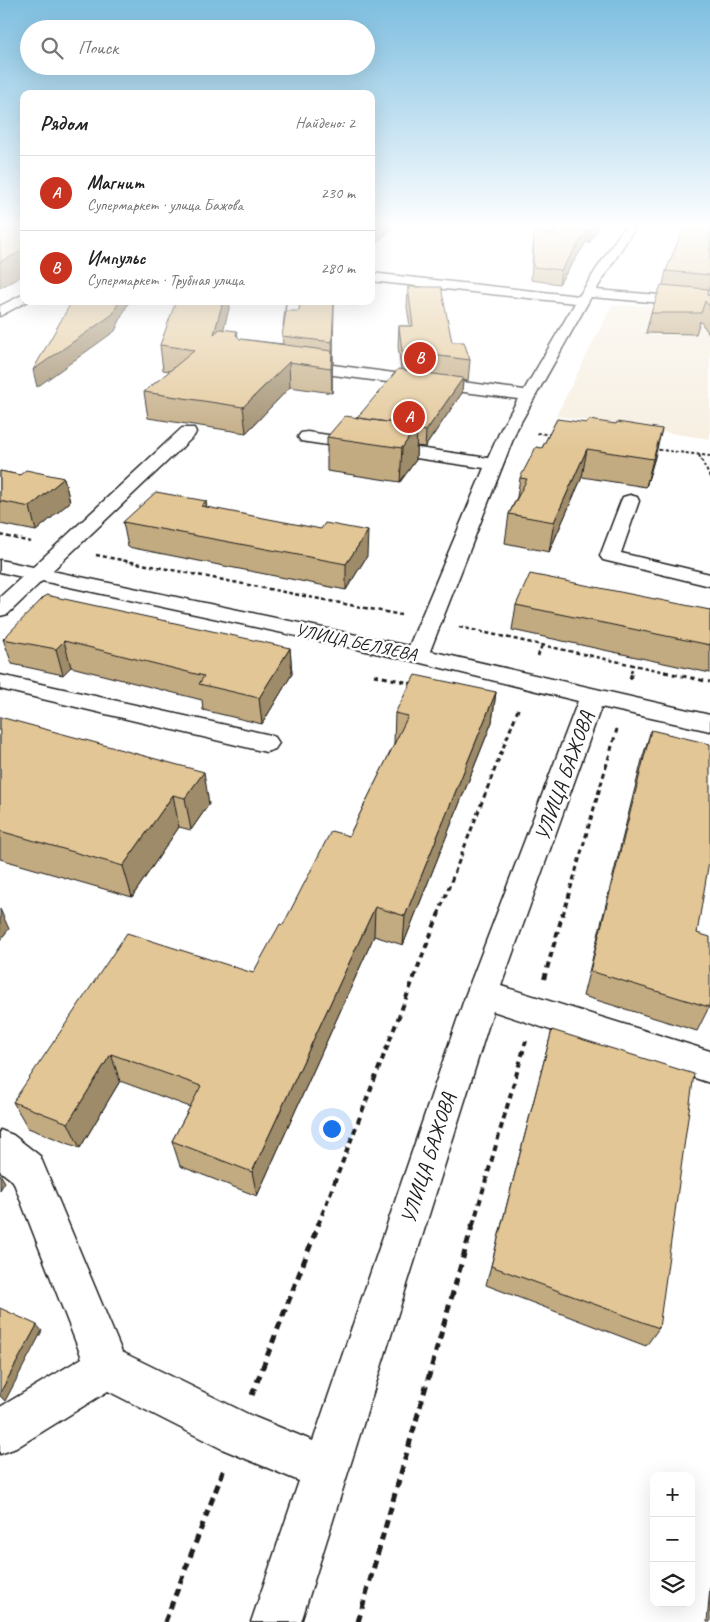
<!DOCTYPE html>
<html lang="ru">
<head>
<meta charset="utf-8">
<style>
	:root { --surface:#fff; --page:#f6f6f6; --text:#222; --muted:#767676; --line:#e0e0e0; --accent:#c8321e }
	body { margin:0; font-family:Caveat,sans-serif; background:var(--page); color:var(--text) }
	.controls { position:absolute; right:15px; bottom:15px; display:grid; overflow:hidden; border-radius:10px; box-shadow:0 5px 20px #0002 }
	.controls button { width:45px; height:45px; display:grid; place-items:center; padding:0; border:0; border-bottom:1px solid var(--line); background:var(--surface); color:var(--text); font:25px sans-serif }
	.you { position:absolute; left:331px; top:1128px; width:18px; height:18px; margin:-12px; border:4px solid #fff; border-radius:50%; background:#1a73e8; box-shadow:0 0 0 8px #1a73e833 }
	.badge { display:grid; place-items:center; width:32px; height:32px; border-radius:50%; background:var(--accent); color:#fff; font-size:16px; font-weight:700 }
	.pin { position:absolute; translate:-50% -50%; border:2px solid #fff; box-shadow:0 1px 5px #0006 }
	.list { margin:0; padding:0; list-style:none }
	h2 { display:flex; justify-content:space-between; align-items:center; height:65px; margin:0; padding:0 20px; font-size:21px }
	h2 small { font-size:16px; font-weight:400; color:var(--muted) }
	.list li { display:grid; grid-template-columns:32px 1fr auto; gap:15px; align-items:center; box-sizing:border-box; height:75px; padding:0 20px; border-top:1px solid var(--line) }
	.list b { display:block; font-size:19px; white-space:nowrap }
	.list p { margin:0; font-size:16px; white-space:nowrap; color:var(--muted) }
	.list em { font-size:16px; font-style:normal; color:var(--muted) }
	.icon { flex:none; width:28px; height:28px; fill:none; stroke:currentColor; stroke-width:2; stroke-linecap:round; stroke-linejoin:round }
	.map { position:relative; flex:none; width:710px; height:1622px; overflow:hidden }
	.search { position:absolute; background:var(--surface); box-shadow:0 5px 20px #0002; left:20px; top:20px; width:355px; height:55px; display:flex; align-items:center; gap:12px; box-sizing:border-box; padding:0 18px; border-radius:28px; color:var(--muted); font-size:19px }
	.panel { position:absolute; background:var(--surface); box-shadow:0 5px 20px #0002; left:20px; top:90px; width:355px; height:215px; border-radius:10px }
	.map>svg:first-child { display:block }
	.built { fill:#f6eee0 }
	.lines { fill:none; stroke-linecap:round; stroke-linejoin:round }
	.minor-casing { stroke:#1c1c1c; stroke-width:3 }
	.path-far4 { stroke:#1c1c1c; stroke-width:2; stroke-dasharray:3 2.5; stroke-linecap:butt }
	.path-far3 { stroke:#1c1c1c; stroke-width:2.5; stroke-dasharray:4 3; stroke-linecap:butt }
	.path-far2 { stroke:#1c1c1c; stroke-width:3; stroke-dasharray:5 4; stroke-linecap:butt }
	.path-far1 { stroke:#1c1c1c; stroke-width:4; stroke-dasharray:6 5; stroke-linecap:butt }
	.path { stroke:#1c1c1c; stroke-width:5; stroke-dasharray:8 6; stroke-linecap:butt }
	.minor { fill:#fff; fill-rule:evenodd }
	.wall { fill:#c2aa81; stroke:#1c1c1c }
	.shaded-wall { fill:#9e8b69; stroke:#1c1c1c }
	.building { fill:#e2c696; stroke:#1c1c1c }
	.labels { text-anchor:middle; stroke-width:5; stroke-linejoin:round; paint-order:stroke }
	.street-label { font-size:18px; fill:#1c1c1c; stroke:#fff }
	.near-street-label { font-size:21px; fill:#1c1c1c; stroke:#fff }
</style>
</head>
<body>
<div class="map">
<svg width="710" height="1622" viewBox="0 0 710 1622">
	<rect width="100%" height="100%" fill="#fff"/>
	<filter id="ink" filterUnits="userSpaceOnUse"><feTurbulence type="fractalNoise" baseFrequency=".02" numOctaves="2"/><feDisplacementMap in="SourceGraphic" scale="10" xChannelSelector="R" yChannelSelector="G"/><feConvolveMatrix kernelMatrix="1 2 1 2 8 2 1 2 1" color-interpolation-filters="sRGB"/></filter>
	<g filter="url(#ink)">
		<path class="built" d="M 612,305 L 677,306 L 710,309 L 710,439 L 556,416 Z"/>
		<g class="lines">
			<g class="minor-casing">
				<path id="minor" d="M 626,224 L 637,224 L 596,290 L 710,299 L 710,307 L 591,297 L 517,429 L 430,651 L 710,715 L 710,731 L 601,707 L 501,986 L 710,1051 L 710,1083 L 493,1011 L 301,1622 L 251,1622 L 299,1481 L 222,1449 L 108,1391 L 16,1448 L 0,1454 L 0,1407 L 82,1358 L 13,1181 L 0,1171 L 0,1130 L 13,1135 L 40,1156 L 122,1352 L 252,1416 L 313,1441 L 466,994 L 578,701 L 417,662 L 42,581 L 8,614 L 0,616 L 0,597 L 22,577 L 0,572 L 0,560 L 33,567 L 182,428 L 194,428 L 196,432 L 194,436 L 52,571 L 409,646 L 484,468 L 307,442 L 301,441 L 298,437 L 301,433 L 307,432 L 488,458 L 501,429 L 518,399 L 295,370 L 290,368 L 287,365 L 290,362 L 295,360 L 524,390 L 575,303 L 371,281 L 371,273 L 579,296 Z
					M 671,224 L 710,224 L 710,230 L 677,227 Z
					M 24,294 L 24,301 L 28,301 L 0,316 L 0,306 Z
					M 287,301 L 301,301 L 298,326 L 291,330 L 284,326 Z
					M 630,495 L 637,497 L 639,501 L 621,553 L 710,574 L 710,586 L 603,560 L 600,556 L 621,501 L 623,497 Z
					M 0,675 L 266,734 L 275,737 L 279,743 L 275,749 L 266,752 L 0,689 Z"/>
			</g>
			<path class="path-far4" d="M 537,433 L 553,435
				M 653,449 L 710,456
				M 699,455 L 710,477"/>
			<path class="path-far3" d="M 0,535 L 31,542
				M 96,555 L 401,615
				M 459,627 L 670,673
				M 538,656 L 542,645
				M 631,673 L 633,665"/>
			<path class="path-far2" d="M 664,672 L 710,682
				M 374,675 L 414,684
				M 630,679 L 632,672
				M 438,915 L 519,707
				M 563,915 L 617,729"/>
			<path class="path-far1" d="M 544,979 L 563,913
				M 318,1225 L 439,913
				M 473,1225 L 526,1041"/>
			<path class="path" d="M 252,1395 L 319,1223
				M 165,1622 L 224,1469
				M 358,1622 L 473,1223"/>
			<use href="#minor" class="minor"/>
		</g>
		<path class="wall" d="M 371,224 L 396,224 L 376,243 L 371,242 Z
			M 557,224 L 600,224 L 589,244 L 587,241 L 559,284 L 531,280 L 534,232 L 553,235 L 554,227 Z
			M 710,224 L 710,285 L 707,295 L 710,295 L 710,335 L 700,321 L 696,334 L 646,333 L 651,313 L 663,285 L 666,271 Z
			M 408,287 L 452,342 L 470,360 L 468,381 L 463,380 L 462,393 L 425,447 L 416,446 L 416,460 L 400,482 L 327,471 L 327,437 L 357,418 L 401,369 L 398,346 L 399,326 L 410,326 L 407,307 Z
			M 300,301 L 334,301 L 332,393 L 290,387 L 246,433 L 148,418 L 144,392 L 170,371 L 163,370 L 160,345 L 224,330 L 237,331 L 238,337 L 240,339 L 283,344 L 282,336 L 299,311 Z
			M 557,419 L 655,457 L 646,487 L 582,477 L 549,552 L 505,543 L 509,514 L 517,497 L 520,478 L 542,448 Z
			M 0,471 L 20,475 L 64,478 L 70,502 L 36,531 L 0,524 Z
			M 206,501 L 206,507 L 367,556 L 346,590 L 128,547 L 123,522 Z
			M 516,605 L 710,610 L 710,673 L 512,630 Z
			M 3,639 L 290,648 L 292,674 L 262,724 L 203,710 L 202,700 L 71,667 L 63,675 L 12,664 Z
			M 496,692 L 492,722 L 403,945 L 374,936 L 257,1196 L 180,1166 L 172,1141 L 190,1107 L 120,1081 L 80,1148 L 28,1128 L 13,1102 L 253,973 L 283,925 L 349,836 L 395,743 L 394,743 L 395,713 Z
			M 0,717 L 209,804 L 191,830 L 179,827 L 132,897 L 0,859 Z
			M 651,730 L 697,933 L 709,1007 L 697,1031 L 583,996 L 643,756 Z
			M 552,1030 L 659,1328 L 646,1346 L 486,1285 Z
			M 710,1588 L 710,1622 L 707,1622 Z"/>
		<path class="shaded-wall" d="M 0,224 L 22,224 L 0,244 Z
			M 376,224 L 396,224 L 376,243 Z
			M 595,224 L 600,224 L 589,244 L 591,231 Z
			M 589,228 L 587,241 L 559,284 L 561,270 Z
			M 24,250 L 24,275 L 0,288 L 0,262 Z
			M 119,301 L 129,301 L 115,331 L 37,387 L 33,370 Z
			M 223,301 L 231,301 L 216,359 L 214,334 Z
			M 334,301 L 333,363 L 332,342 Z
			M 332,351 L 332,393 L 331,368 Z
			M 289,362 L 290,387 L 246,433 L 243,407 Z
			M 463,378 L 462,393 L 425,447 L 426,431 Z
			M 417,426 L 416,460 L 400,482 L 402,448 Z
			M 662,429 L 655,457 L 646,487 L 653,459 Z
			M 587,449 L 582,477 L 549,552 L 554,522 Z
			M 64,478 L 70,502 L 36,531 L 30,507 Z
			M 206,501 L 209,525 L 201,506 Z
			M 368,531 L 367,556 L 346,590 L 346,564 Z
			M 64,641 L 71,667 L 63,675 L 56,649 Z
			M 290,648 L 292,674 L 262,724 L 259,698 Z
			M 496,692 L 492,722 L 403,945 L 405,916 Z
			M 204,772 L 209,804 L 191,830 L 185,798 Z
			M 173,795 L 179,827 L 132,897 L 123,866 Z
			M 375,907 L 374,936 L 257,1196 L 252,1172 Z
			M 0,909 L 9,929 L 0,940 Z
			M 111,1054 L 120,1081 L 80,1148 L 68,1123 Z
			M 0,1174 L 5,1182 L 0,1190 Z
			M 37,1325 L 42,1331 L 5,1401 L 0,1396 L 0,1393 Z"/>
		<path class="building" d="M 20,224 L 24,224 L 24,250 L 0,262 L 0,232 L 3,232 Z
			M 557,224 L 595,224 L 591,231 L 589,228 L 561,270 L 533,267 L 534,232 L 558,235 L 554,227 Z
			M 685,224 L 710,224 L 710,275 L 666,271 Z
			M 661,285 L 708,289 L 707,295 L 710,295 L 710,307 L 705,301 L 701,313 L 651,313 Z
			M 408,287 L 441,287 L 452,342 L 464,342 L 470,360 L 402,351 L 399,326 L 413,326 Z
			M 72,301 L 119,301 L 113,314 L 33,370 Z
			M 176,301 L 223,301 L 214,334 L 220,329 L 237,331 L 236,335 L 240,339 L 332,351 L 331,368 L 289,362 L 243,407 L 144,392 L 195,350 L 160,345 Z
			M 300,301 L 334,301 L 332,342 L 282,336 L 286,311 L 299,311 Z
			M 398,369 L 463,378 L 426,431 L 417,429 L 417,426 L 357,418 Z
			M 345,416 L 417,426 L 402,448 L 327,437 Z
			M 557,419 L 587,423 L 589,420 L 616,424 L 617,422 L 662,429 L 653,459 L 587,449 L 554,522 L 509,514 L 527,479 L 520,478 L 536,447 L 542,448 Z
			M 26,470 L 64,478 L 30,507 L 0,501 L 0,471 L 20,475 Z
			M 156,492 L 206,501 L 201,506 L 321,529 L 325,523 L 368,531 L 346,564 L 123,522 Z
			M 530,574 L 710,610 L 710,645 L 516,605 Z
			M 46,595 L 290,648 L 259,698 L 199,684 L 204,676 L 64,641 L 56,649 L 3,639 Z
			M 415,675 L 496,692 L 405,916 L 375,907 L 252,1172 L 172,1141 L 201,1086 L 111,1054 L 68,1123 L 13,1102 L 127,933 L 253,973 L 280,924 L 283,925 L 331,831 L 349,836 L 408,716 L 395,713 Z
			M 0,717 L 204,772 L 185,798 L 173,795 L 123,866 L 0,831 Z
			M 651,730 L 710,744 L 710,855 L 697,933 L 710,937 L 710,998 L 709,1007 L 590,971 Z
			M 552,1030 L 694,1074 L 659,1328 L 491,1266 Z
			M 0,1308 L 37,1325 L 0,1393 Z"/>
	</g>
	<linearGradient id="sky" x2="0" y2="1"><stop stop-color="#7dbee0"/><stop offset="0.5" stop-color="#fff"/><stop offset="1" stop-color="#fff" stop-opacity="0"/></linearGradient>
	<rect width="710" height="451" fill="url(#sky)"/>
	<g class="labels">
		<g class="street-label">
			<text transform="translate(356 642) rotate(12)" y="6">УЛИЦА БЕЛЯЕВА</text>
		</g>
		<g class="near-street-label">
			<text transform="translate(564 776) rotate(-70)" y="7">УЛИЦА БАЖОВА</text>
			<text transform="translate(428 1158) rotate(-72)" y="7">УЛИЦА БАЖОВА</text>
		</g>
	</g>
</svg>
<div class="controls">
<button>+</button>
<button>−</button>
<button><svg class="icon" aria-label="layers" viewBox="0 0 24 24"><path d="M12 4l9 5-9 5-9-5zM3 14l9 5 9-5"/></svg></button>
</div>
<div class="you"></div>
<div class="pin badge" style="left:409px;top:417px">A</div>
<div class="pin badge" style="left:420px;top:358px">B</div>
<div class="search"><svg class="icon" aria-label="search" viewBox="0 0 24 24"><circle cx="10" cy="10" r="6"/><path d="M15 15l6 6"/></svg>Поиск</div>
<section class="panel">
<h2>Рядом<small>Найдено: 2</small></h2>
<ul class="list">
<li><span class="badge">A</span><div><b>Магнит</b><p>Супермаркет · улица Бажова</p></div><em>230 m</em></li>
<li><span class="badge">B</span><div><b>Импульс</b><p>Супермаркет · Трубная улица</p></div><em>280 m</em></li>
</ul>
</section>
</div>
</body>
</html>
